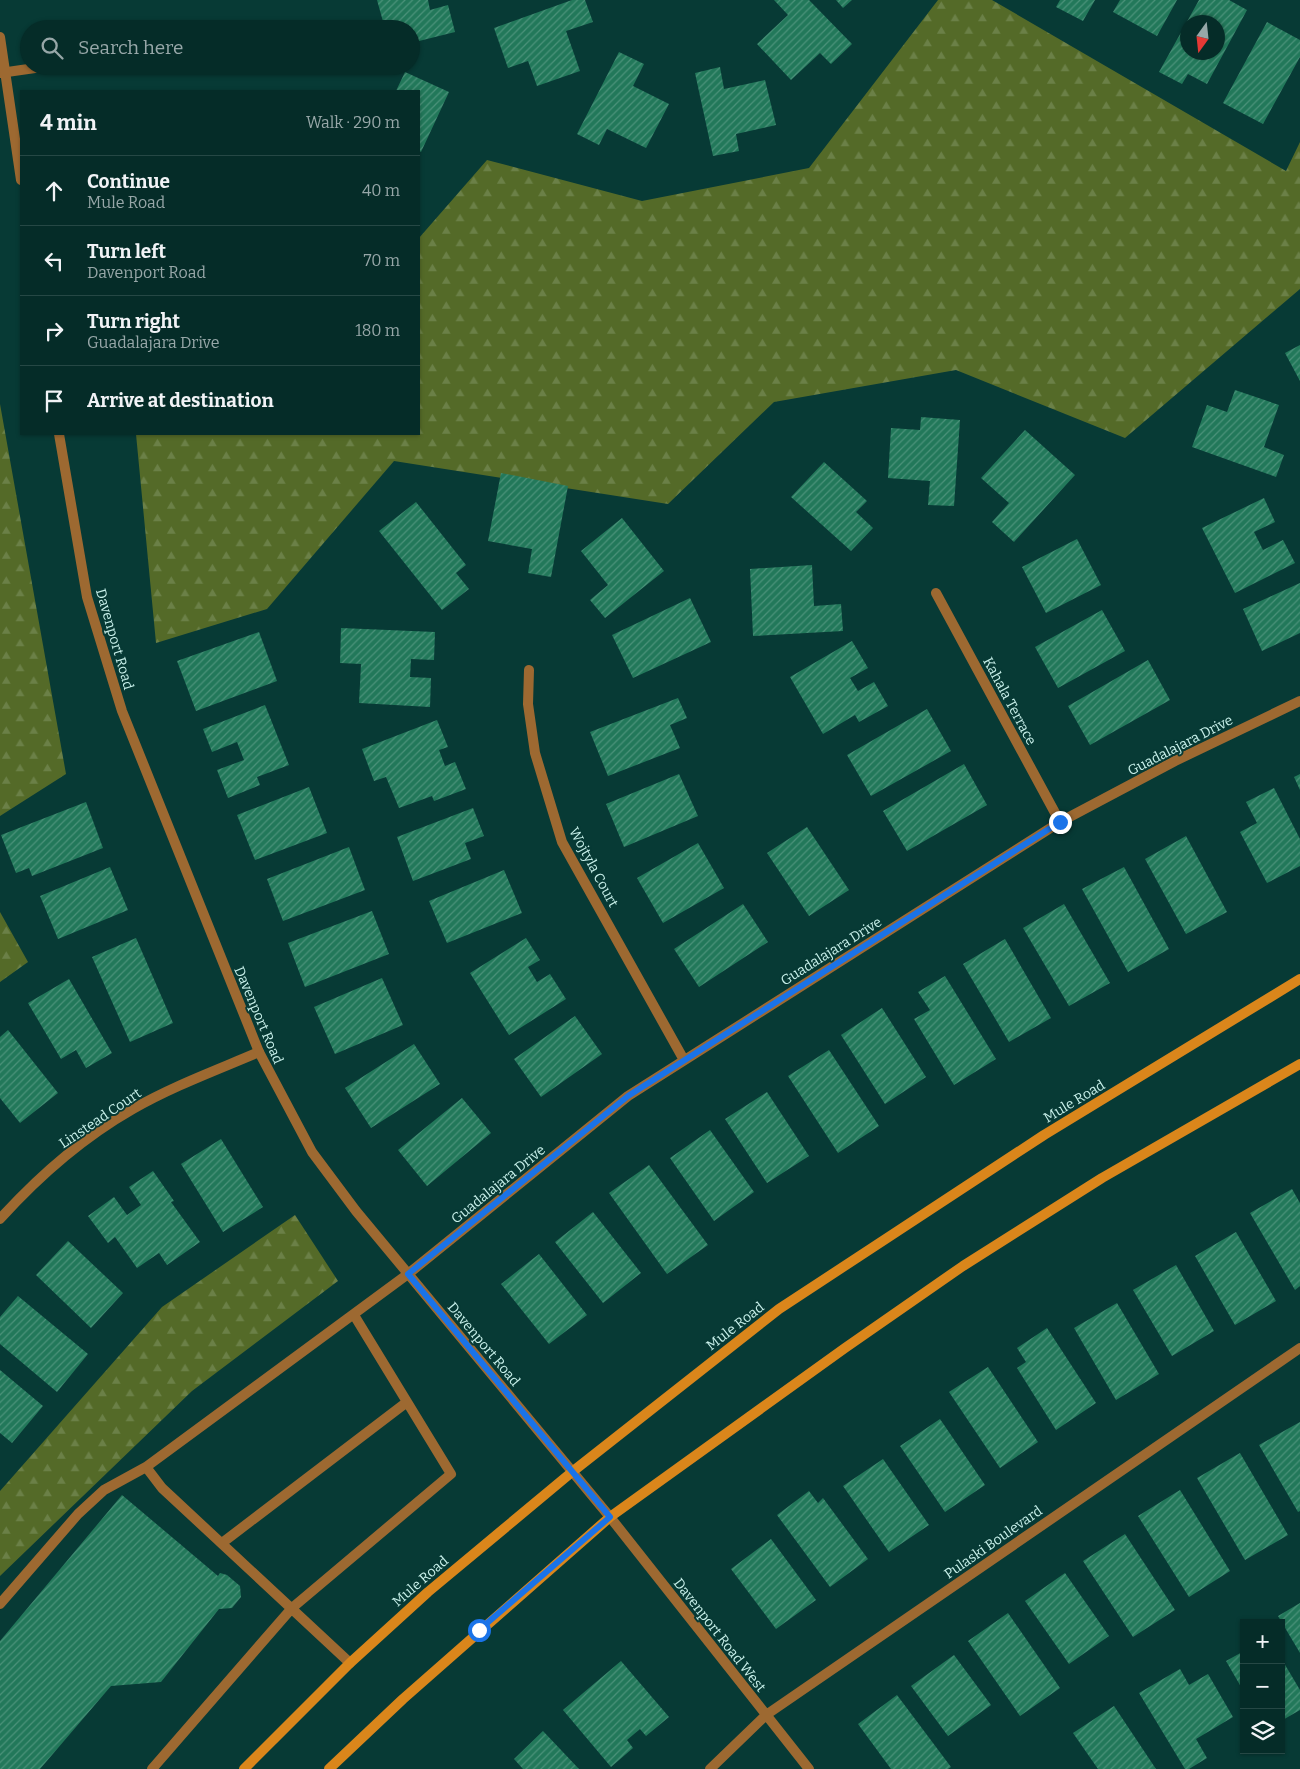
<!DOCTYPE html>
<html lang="en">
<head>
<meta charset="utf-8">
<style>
	:root { --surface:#052c28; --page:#133834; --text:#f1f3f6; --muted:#97a7a8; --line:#264845 }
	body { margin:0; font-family:Bitter,serif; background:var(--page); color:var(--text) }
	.controls { position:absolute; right:15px; bottom:15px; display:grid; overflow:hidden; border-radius:0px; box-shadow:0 1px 4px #0004 }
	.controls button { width:45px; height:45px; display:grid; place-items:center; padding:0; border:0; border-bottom:1px solid var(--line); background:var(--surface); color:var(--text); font:25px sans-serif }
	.compass { position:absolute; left:1180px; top:15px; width:45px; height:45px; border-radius:50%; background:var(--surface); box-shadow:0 1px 4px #0004; rotate:195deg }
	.stop { position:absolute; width:15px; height:15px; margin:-11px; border:4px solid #1a73e8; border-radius:50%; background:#fff }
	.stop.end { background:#1a73e8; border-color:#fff; box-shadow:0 1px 5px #0008 }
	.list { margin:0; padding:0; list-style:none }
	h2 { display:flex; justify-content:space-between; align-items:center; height:65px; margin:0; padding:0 20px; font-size:21px }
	h2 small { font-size:16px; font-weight:400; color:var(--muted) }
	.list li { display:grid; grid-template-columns:32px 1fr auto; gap:15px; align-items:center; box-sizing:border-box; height:70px; padding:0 20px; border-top:1px solid var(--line) }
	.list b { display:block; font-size:19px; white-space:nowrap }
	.list p { margin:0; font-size:16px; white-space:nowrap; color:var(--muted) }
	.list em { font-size:16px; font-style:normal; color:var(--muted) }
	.icon { flex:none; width:28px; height:28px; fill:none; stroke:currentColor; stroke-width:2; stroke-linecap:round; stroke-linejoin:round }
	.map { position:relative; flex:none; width:1300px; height:1769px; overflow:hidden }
	.search { position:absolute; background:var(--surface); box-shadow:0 1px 4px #0004; left:20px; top:20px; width:400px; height:55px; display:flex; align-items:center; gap:12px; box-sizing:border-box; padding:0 18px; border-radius:28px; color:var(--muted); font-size:19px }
	.panel { position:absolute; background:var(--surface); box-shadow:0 1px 4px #0004; left:20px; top:90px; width:400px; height:345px; border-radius:0px }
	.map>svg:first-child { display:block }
	.forest { fill:url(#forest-firs) }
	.building { fill:url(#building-hatch); fill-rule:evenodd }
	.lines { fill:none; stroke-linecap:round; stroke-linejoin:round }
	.service { stroke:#9d6931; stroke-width:10 }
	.minor { stroke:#9d6931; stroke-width:10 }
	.tertiary { stroke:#9d6931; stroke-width:10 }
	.secondary { stroke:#da861b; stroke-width:10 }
	.route { stroke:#1a73e8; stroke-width:6 }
	.labels { text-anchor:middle; stroke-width:4; stroke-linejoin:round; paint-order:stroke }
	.street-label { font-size:14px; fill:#c9f1eb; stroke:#073a35 }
</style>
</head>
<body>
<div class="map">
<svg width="1300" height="1769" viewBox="0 0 1300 1769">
	<defs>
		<pattern id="forest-firs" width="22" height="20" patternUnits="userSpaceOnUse" patternTransform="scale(1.25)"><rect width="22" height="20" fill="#546a28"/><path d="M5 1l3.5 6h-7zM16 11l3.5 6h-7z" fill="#6b8047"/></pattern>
		<pattern id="building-hatch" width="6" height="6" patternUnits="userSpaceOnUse" patternTransform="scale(1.25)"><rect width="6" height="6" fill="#22785a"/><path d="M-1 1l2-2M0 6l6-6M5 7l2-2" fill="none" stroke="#4b927a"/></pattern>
	</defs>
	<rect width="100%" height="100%" fill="#073a35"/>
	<path class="forest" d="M 938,0 L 992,0 L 1286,171 L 1300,142 L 1300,289 L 1125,438 L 956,370 L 774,402 L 668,504 L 394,461 L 267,609 L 156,643 L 136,434 L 419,434 L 419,238 L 487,160 L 642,201 L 809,168 Z
		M 0,404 L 66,774 L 0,816 Z
		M 0,912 L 28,962 L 0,982 Z
		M 295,1215 L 338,1281 L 192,1391 L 0,1576 L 0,1491 L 162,1307 Z"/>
	<path class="building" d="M 377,0 L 428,0 L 430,10 L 448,5 L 455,32 L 411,43 L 411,29 L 371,29 L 384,25 Z
		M 572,0 L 585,0 L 593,22 L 566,31 L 580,71 L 537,86 L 528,61 L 508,68 L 494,28 Z
		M 774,0 L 809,0 L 852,44 L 831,64 L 820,53 L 791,80 L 757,44 L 788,15 Z
		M 836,0 L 852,0 L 843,8 Z
		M 1060,0 L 1095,0 L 1083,21 L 1056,7 Z
		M 1120,0 L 1177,0 L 1157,36 L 1113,12 Z
		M 1199,0 L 1229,0 L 1247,10 L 1207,84 L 1188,74 L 1182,84 L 1159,72 ZM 1188,22 L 1218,22 L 1218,52 L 1188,52 Z
		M 1267,22 L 1300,40 L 1300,57 L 1263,124 L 1223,103 Z
		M 619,52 L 644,64 L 633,86 L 669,104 L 646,148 L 607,129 L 599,145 L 577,134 Z
		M 720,67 L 724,89 L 765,80 L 776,125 L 736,134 L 739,151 L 713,156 L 695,73 Z
		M 405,72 L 449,92 L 421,152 L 419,151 L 419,91 L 396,91 Z
		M 1300,345 L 1300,381 L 1285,353 Z
		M 1235,390 L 1279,405 L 1264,447 L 1284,455 L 1276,477 L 1192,447 L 1207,405 L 1227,412 Z
		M 921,417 L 960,420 L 954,506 L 928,505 L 930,481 L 888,478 L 891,428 L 920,430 Z
		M 1025,430 L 1075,475 L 1014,542 L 992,522 L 1009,503 L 981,478 Z
		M 824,462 L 867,501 L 856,512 L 873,528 L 851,551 L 791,497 Z
		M 501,473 L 568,486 L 551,577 L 528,573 L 532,549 L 488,541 Z
		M 1264,498 L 1275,522 L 1254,532 L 1263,550 L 1283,540 L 1295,563 L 1235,593 L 1202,528 Z
		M 416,502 L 466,565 L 456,573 L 469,589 L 442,610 L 379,531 Z
		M 622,518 L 664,571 L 605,618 L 590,600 L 608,585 L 581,551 Z
		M 1077,539 L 1101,585 L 1046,613 L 1022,567 Z
		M 812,565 L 814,606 L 841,604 L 843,631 L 753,636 L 750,569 Z
		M 1300,583 L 1300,633 L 1262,651 L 1243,609 Z
		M 690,598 L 711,642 L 633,678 L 612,635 Z
		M 1102,610 L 1125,651 L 1058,688 L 1035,647 Z
		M 341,628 L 435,632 L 434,660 L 411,659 L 410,677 L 431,678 L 430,707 L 359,703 L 361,664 L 340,663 Z
		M 259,632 L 277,681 L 196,711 L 177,661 Z
		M 852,641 L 868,668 L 850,678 L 858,691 L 874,682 L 888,706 L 859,722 L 855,715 L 823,734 L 790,677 Z
		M 1148,660 L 1170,700 L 1090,745 L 1068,706 Z
		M 678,698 L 687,718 L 670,725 L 680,748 L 608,776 L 590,732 Z
		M 265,705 L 289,765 L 257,777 L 260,785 L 228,798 L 217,770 L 244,760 L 237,742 L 212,752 L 203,729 Z
		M 927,709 L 951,751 L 871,796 L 847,755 Z
		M 437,720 L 448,747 L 439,750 L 445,766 L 455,762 L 466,789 L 434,801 L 432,796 L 399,808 L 386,777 L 374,781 L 362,749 Z
		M 964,764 L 987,805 L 907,851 L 883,811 Z
		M 679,774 L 698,816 L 624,847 L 606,804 Z
		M 1300,774 L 1300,790 L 1294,777 Z
		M 309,787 L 327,833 L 255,860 L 237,815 Z
		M 1274,788 L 1300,839 L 1300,866 L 1267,883 L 1240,832 L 1257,823 L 1246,802 Z
		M 86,802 L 103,848 L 32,876 L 29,868 L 16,873 L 1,835 Z
		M 473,808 L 484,836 L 465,843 L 471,859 L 413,881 L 397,837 Z
		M 807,827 L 849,890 L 809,916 L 767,853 Z
		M 1186,836 L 1227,912 L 1186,934 L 1145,859 Z
		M 698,843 L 724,888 L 663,923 L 637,878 Z
		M 349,847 L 365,890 L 283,921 L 267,879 Z
		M 110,867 L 128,910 L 58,939 L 40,896 Z
		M 1124,867 L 1169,949 L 1128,972 L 1082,889 Z
		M 504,870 L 522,913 L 447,943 L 429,901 Z
		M 743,904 L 768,942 L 699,987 L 674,949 Z
		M 1064,904 L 1110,983 L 1069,1006 L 1023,928 Z
		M 372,911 L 389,954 L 305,987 L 288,943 Z
		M 136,938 L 173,1023 L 130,1042 L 92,957 Z
		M 526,938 L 540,960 L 528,967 L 537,982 L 550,974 L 566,999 L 509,1035 L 470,973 Z
		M 1005,939 L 1051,1018 L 1009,1042 L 963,964 Z
		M 945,976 L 996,1059 L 954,1085 L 914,1019 L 930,1010 L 918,992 Z
		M 382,978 L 403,1025 L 335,1054 L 314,1007 Z
		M 69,979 L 112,1053 L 86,1068 L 76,1050 L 61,1059 L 28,1003 Z
		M 882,1008 L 926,1077 L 885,1104 L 841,1035 Z
		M 575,1016 L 602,1054 L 541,1097 L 514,1059 Z
		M 8,1030 L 58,1093 L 20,1123 L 0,1098 L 0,1037 Z
		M 414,1044 L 440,1084 L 371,1128 L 345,1088 Z
		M 829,1050 L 879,1126 L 838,1153 L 788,1076 Z
		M 767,1092 L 809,1156 L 767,1183 L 725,1119 Z
		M 462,1098 L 491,1133 L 427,1186 L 398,1150 Z
		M 710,1130 L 754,1192 L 714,1221 L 670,1158 Z
		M 221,1139 L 263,1207 L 223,1232 L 181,1164 Z
		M 649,1165 L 708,1245 L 667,1274 L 609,1193 Z
		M 153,1171 L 174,1201 L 171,1202 L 200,1242 L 167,1265 L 159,1253 L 137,1268 L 115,1237 L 108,1243 L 88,1216 L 114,1197 L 127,1215 L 141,1205 L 129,1187 Z
		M 1292,1189 L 1300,1203 L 1300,1286 L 1295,1290 L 1250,1213 Z
		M 593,1212 L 641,1273 L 603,1303 L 555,1242 Z
		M 1236,1232 L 1276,1301 L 1235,1325 L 1195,1256 Z
		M 68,1241 L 123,1293 L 91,1328 L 36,1275 Z
		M 539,1254 L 587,1315 L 549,1344 L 501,1284 Z
		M 1176,1265 L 1214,1331 L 1172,1356 L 1133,1290 Z
		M 18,1296 L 88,1354 L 57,1392 L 0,1344 L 0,1317 Z
		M 1117,1303 L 1159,1374 L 1116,1400 L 1074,1328 Z
		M 1047,1328 L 1096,1403 L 1056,1430 L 1017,1368 L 1026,1362 L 1017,1348 Z
		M 988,1367 L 1038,1442 L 1000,1468 L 949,1392 Z
		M 0,1370 L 43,1406 L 12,1443 L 0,1433 Z
		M 940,1419 L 985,1485 L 945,1512 L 900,1446 Z
		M 1300,1422 L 1300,1511 L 1298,1512 L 1259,1445 Z
		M 1240,1453 L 1288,1535 L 1245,1560 L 1197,1478 Z
		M 883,1459 L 929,1525 L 889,1552 L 843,1486 Z
		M 1180,1490 L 1230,1571 L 1189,1597 L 1138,1516 Z
		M 809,1491 L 818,1503 L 823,1498 L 868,1559 L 830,1587 L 777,1515 Z
		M 122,1495 L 218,1576 L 220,1573 L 227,1575 L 240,1586 L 241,1597 L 232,1608 L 219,1609 L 161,1682 L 111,1686 L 40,1769 L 0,1769 L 0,1641 Z
		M 1125,1534 L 1175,1610 L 1133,1637 L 1083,1561 Z
		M 771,1539 L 816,1600 L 776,1629 L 731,1569 Z
		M 1065,1573 L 1109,1636 L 1069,1664 L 1025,1601 Z
		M 1300,1603 L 1300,1653 L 1278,1616 Z
		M 1008,1613 L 1060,1688 L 1020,1716 L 968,1641 Z
		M 1244,1651 L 1244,1692 L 1226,1661 Z
		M 954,1655 L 991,1705 L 948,1736 L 911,1686 Z
		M 1281,1658 L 1300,1690 L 1300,1710 L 1281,1721 Z
		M 621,1661 L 669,1717 L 646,1736 L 640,1729 L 627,1740 L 633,1748 L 611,1767 L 563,1710 Z
		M 1180,1669 L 1189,1685 L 1208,1674 L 1233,1717 L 1196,1739 L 1207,1758 L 1189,1769 L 1185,1769 L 1139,1693 Z
		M 897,1695 L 951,1767 L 948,1769 L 891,1769 L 858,1724 Z
		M 1114,1706 L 1156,1769 L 1098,1769 L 1073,1733 Z
		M 543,1731 L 579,1769 L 523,1769 L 514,1759 Z"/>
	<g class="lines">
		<path class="service" d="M 146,1467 L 162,1488 L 350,1663
			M 222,1543 L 407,1402
			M 0,1604 L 78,1514 L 104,1490 L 146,1467 L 408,1274
			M 152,1769 L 292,1608 L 451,1474 L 354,1315"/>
		<path class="minor" d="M 271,66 L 274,67
			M 0,73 L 49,66
			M 936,593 L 1060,822
			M 529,670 L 528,704 L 535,753 L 562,842 L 684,1060
			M 0,1219 C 38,1177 84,1137 133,1109 C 173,1086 217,1070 259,1052
			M 408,1274 L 628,1096 L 1060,822 L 1175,761 L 1300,701
			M 610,1517 L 809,1769
			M 710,1769 L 766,1715 L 1300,1348"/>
		<path class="tertiary" d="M 0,37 L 21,180
			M 59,434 L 87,597 L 122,711 L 259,1052 L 312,1152 L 356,1211 L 610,1517"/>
		<path class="secondary" d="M 244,1769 L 350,1663 L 428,1592 L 572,1472 L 779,1309 L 1044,1135 L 1300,979
			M 329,1769 L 403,1699 L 610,1517 L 845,1348 L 963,1266 L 1102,1178 L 1300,1064"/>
	</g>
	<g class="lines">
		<path class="route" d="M 479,1630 L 610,1517 L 408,1274 L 628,1096 L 1060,822"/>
	</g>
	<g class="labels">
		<g class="street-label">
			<text transform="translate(115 639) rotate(74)" y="5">Davenport Road</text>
			<text transform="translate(1010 701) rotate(62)" y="5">Kahala Terrace</text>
			<text transform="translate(1180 745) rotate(-27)" y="5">Guadalajara Drive</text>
			<text transform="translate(594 867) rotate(62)" y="5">Wojtyla Court</text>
			<text transform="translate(831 951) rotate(-32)" y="5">Guadalajara Drive</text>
			<text transform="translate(259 1015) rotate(67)" y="5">Davenport Road</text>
			<text transform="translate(1074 1101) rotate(-31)" y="5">Mule Road</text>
			<text transform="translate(100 1118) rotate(-34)" y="5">Linstead Court</text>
			<text transform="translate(498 1184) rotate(-39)" y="5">Guadalajara Drive</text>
			<text transform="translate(735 1326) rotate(-38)" y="5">Mule Road</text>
			<text transform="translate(484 1344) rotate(50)" y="5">Davenport Road</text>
			<text transform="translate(993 1542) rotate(-35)" y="5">Pulaski Boulevard</text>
			<text transform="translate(420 1581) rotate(-41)" y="5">Mule Road</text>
			<text transform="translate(720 1635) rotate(52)" y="5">Davenport Road West</text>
		</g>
	</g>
</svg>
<div class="controls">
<button>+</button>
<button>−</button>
<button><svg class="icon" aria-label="layers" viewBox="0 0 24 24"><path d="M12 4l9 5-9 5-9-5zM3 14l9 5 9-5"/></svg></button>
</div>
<svg class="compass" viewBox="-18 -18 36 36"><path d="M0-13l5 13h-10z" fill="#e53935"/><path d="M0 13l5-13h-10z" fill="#97a7a8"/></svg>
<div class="stop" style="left:479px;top:1630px"></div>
<div class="stop end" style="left:1060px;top:822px"></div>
<div class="search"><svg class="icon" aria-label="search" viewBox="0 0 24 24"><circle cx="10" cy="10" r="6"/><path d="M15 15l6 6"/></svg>Search here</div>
<section class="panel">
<h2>4 min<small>Walk · 290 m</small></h2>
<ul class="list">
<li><svg class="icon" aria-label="ahead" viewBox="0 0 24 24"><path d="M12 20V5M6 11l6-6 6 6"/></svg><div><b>Continue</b><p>Mule Road</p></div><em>40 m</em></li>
<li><svg class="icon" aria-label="left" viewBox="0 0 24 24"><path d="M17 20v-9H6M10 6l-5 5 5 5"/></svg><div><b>Turn left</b><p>Davenport Road</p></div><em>70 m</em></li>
<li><svg class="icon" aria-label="right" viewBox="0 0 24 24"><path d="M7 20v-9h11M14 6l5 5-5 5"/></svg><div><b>Turn right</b><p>Guadalajara Drive</p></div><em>180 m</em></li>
<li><svg class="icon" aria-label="arrive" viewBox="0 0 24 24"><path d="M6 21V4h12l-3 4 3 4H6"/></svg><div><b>Arrive at destination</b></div></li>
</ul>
</section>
</div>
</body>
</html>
